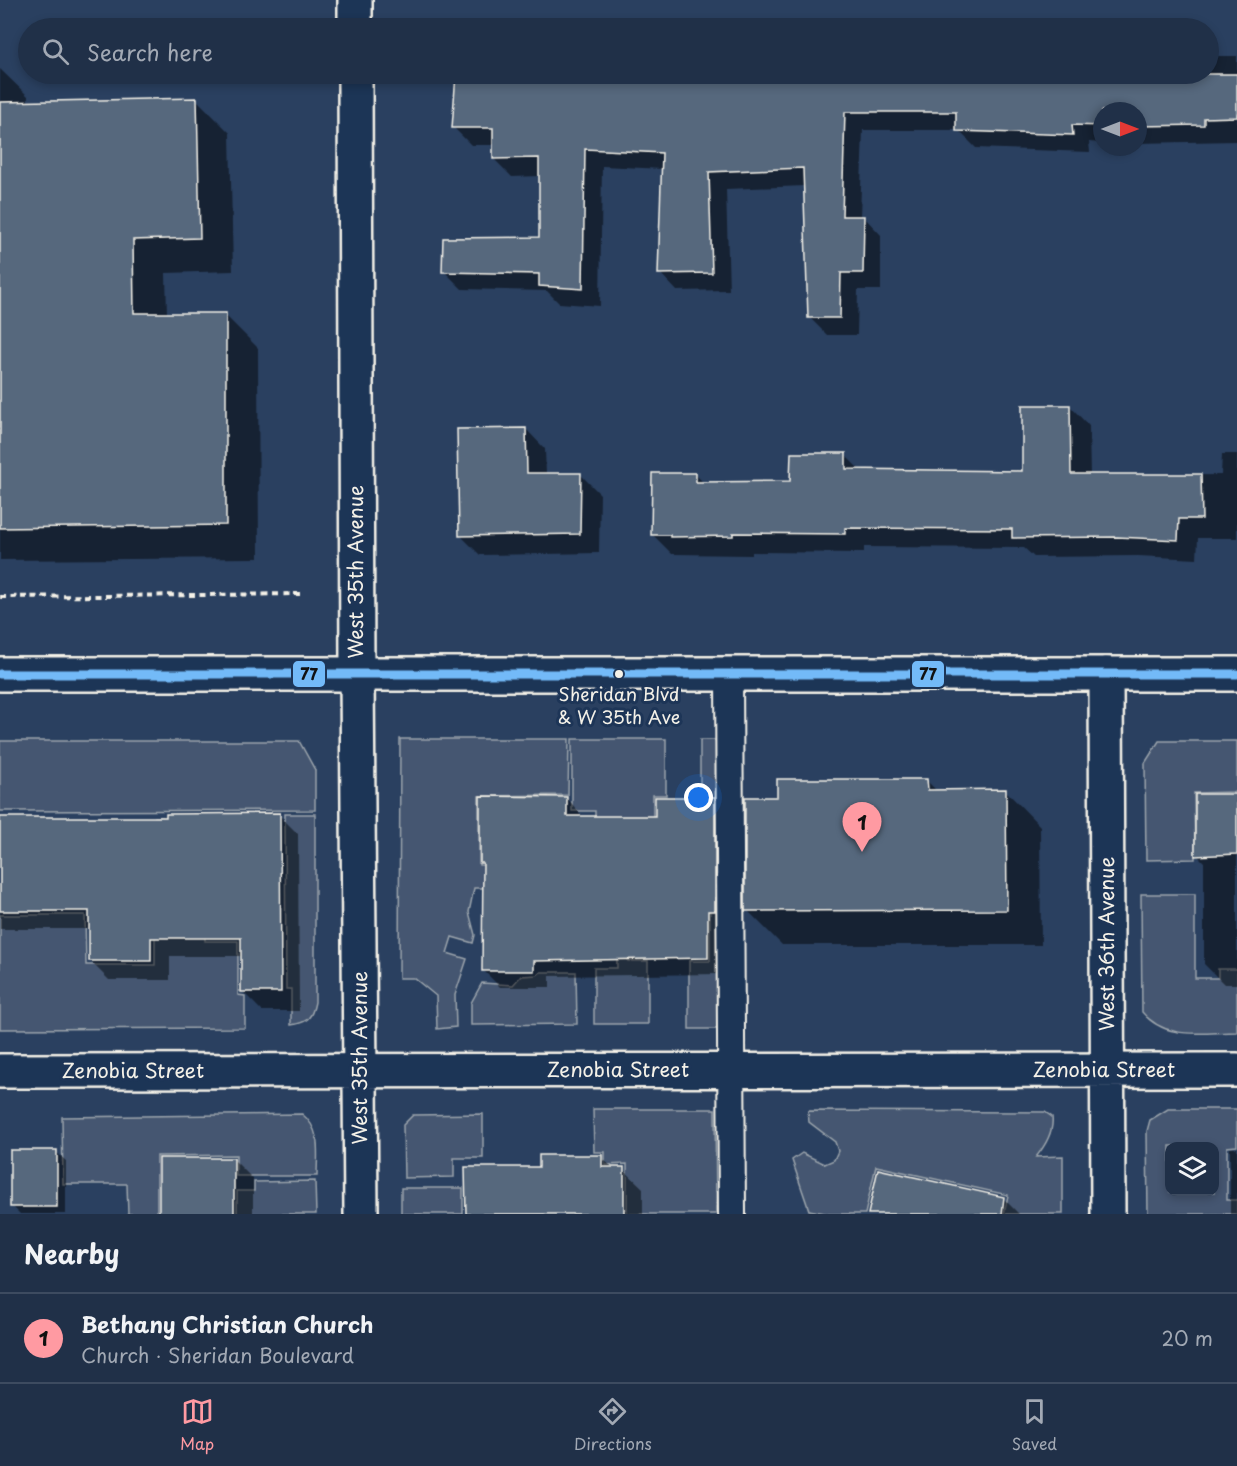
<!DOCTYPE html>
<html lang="en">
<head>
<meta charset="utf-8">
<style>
	:root { --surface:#203048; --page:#2d3c52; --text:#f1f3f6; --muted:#a2a9b4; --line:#3d4b60; --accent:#ff9aa2 }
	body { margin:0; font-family:"Playpen Sans",sans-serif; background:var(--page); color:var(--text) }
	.controls { position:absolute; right:18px; bottom:18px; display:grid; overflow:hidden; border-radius:12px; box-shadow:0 3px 9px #0003 }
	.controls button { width:54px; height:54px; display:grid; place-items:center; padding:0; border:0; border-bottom:2px solid var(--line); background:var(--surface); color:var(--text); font:30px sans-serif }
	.compass { position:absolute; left:1093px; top:102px; width:54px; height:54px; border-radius:50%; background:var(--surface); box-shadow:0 3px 9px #0003; rotate:90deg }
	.you { position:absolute; left:699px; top:798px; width:21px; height:21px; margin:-15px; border:4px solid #fff; border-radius:50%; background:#1a73e8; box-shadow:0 0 0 9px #1a73e833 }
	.badge { display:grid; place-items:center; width:39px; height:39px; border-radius:50%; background:var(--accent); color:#111; font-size:20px; font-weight:700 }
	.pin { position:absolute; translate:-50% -50px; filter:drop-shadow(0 2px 3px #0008) }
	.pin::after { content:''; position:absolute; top:32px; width:21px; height:18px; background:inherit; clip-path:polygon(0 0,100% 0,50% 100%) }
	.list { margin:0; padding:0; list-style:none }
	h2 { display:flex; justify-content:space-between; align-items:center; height:78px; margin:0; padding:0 24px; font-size:26px }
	h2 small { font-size:20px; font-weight:400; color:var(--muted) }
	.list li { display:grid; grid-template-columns:39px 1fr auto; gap:18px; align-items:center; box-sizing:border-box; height:90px; padding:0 24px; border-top:2px solid var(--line) }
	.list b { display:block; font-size:22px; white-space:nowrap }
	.list p { margin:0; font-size:20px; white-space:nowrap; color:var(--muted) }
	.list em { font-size:20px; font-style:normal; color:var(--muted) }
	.icon { flex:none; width:33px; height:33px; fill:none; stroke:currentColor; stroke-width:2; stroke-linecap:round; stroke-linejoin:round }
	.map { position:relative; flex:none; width:1237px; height:1214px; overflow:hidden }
	.search { position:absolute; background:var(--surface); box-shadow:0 3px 9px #0003; left:18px; right:18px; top:18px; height:66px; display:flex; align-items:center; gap:15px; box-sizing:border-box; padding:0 21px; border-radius:33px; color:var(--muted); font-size:22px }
	.sheet { height:168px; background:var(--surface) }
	nav { display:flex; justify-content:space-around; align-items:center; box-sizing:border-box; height:84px; border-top:2px solid var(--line); background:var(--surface); font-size:16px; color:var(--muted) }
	nav a { display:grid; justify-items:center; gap:3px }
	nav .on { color:var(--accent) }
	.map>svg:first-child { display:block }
	.green { fill:#445771; stroke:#9ca4ac; stroke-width:1.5; fill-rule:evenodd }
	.shadow { fill:#0007 }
	.building { fill:#56677d; stroke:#f4f1e8; stroke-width:1.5 }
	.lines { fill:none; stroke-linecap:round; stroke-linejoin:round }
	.service-casing { stroke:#f4f1e8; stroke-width:30 }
	.minor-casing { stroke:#f4f1e8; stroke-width:38 }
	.tertiary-casing { stroke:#f4f1e8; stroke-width:38 }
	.primary-casing { stroke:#f4f1e8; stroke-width:38 }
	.path { stroke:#f4f1e8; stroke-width:4; stroke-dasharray:6 4.5; stroke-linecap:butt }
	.service { stroke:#1d3557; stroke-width:26 }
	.minor { stroke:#1d3557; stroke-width:33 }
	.tertiary { stroke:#1d3557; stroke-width:33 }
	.primary { stroke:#1d3557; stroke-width:33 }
	.bus-1-casing { stroke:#1d3557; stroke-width:14 }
	.bus-1 { stroke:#73baf8; stroke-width:9 }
	.bus-dot { fill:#f4f1e8; stroke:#1d3557; stroke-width:2 }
	.labels { text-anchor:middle; stroke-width:6; stroke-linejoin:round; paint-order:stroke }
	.bus-label { font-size:18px; fill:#f4f1e8; stroke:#1d3557 }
	.street-label { font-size:20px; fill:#f4f1e8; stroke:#1d3557 }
	.line-badge { stroke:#1d3557; stroke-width:2 }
	.pale-badge-label { font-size:16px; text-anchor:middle; font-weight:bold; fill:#111 }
</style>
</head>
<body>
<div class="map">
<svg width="1237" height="1214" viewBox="0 0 1237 1214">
	<rect width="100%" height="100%" fill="#2a4060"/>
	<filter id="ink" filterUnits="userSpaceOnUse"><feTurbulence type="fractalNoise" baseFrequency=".0167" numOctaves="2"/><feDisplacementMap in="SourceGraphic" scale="12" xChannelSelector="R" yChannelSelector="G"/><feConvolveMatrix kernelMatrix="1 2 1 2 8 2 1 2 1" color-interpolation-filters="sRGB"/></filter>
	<g filter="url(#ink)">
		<path class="green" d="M 400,739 L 569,739 L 568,795 L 479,796 L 479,865 L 567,866 L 567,888 L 474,888 L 469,912 L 475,935 L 473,943 L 452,937 L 447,953 L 467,959 L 455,995 L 456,1027 L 437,1029 L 436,996 L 414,978 L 399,978 Z
			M 572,739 L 666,739 L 666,795 L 653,795 L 653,856 L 710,857 L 710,796 L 700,795 L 700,740 L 721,740 L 722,1029 L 689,1029 L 689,961 L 710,961 L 710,897 L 627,897 L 628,961 L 648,961 L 648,1024 L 594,1024 L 594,968 L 617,968 L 616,886 L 595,855 L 595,811 L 572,811 Z
			M 0,741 L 299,741 L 315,770 L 315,810 L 0,811 Z
			M 1159,741 L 1237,741 L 1237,792 L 1194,793 L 1195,859 L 1146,860 L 1145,763 Z
			M 285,814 L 315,814 L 315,1002 C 312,1018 307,1023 291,1025 L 291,989 L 286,989 Z
			M 155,817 L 163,817 L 163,901 L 204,901 L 205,941 L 238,941 L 238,995 L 245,996 L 245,1028 L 0,1029 L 0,915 L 85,915 L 86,965 L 155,965 Z
			M 1141,894 L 1195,894 L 1195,978 L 1218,978 L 1218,969 L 1237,969 L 1237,1032 C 1202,1032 1166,1041 1142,1012 Z
			M 541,972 L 576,972 L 577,1024 L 471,1025 L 471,1003 L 482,983 L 513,985 L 521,976 L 537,975 Z
			M 593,1109 L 715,1109 L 716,1214 L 627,1214 L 627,1164 L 605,1165 L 605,1152 L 594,1152 Z
			M 1168,1109 L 1237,1109 L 1237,1146 L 1227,1147 L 1227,1200 L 1237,1200 L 1237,1214 L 1148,1214 L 1147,1131 L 1150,1120 ZM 1170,1146 L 1214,1146 L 1214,1192 L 1170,1192 Z
			M 808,1111 L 1045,1112 L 1052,1117 C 1054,1132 1045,1146 1036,1157 L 1063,1156 L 1063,1214 L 1004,1214 L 1008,1195 L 876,1166 L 865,1214 L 830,1214 L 809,1210 L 792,1160 L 802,1153 L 825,1164 L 834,1160 L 838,1151 L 835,1142 L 809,1122 Z
			M 302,1114 C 322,1130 317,1153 317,1176 L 236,1176 L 236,1155 L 157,1156 L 157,1214 L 128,1214 L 127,1184 L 63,1184 L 62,1117 Z
			M 483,1114 L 483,1158 L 454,1158 L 454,1177 L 404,1178 L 403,1125 L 413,1115 Z
			M 315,1181 L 316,1214 L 237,1214 L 237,1191 L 254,1191 L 254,1182 Z
			M 401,1188 L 463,1188 L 463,1214 L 401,1214 Z"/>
		<path class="shadow" d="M 1208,56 L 1237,56 L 1237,141 L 1138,143 L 1138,111 L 1102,111 L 1102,143 L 1089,142 L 1090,152 L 976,148 L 958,130 L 863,130 L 860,217 L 864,217 L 881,235 L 881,290 L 858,290 L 857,335 L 827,335 L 809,317 L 805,186 L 726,189 L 729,290 L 677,291 L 660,273 L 663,169 L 602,166 L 600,306 L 559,303 L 547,291 L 462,289 L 444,271 L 541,239 L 541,176 L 512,177 L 494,159 L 494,145 L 471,145 L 453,127 L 457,74 L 1208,74 Z
			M 0,69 L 28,96 L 28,103 L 196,99 L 230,133 L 233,271 L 166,273 L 167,315 L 225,315 L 258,348 L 259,558 L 0,560 Z
			M 1070,406 L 1089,426 L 1090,476 L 1221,475 L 1222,454 L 1237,454 L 1237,538 L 1198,538 L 1197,559 L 1138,556 L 1034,557 L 1024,548 L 864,547 L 864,553 L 752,552 L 752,555 L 672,554 L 652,534 L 695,474 L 705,484 L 792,483 L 845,455 L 861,471 L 1023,472 Z
			M 526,429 L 545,449 L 546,474 L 580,474 L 600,494 L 599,553 L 480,555 L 460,535 Z
			M 926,780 L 937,791 L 1005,790 L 1040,826 L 1041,945 L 782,945 L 747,910 L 778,799 Z
			M 1237,795 L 1237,984 L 1224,984 L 1204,964 L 1204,862 L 1197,855 Z
			M 567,798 L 583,817 L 656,817 L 714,799 L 730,815 L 724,974 L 550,976 L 550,987 L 500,987 L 483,970 L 484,865 L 482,862 Z
			M 279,815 L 298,834 L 299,1011 L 262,1011 L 243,992 L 243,956 L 170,956 L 170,980 L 109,980 L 90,961 L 90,929 L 0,929 L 0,818 L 168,818 Z
			M 1230,1148 L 1237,1148 L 1237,1214 L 1230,1214 Z
			M 56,1152 L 66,1161 L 66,1214 L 20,1214 L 12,1206 Z
			M 601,1157 L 614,1169 L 623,1169 L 643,1188 L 643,1214 L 468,1214 L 541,1168 Z
			M 233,1159 L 253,1179 L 253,1214 L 161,1214 Z
			M 1003,1198 L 1019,1214 L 870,1214 Z"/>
		<path class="building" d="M 456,74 L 1237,74 L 1237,117 L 1204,118 L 1204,125 L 1138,126 L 1138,111 L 1102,111 L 1102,126 L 1072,125 L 1073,135 L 956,131 L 956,112 L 845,112 L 842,216 L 864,216 L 863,273 L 841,273 L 840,318 L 808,318 L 803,168 L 709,172 L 712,273 L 658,274 L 662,153 L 585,149 L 583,289 L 539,286 L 539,274 L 442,272 L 443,238 L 539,237 L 539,158 L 493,159 L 493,128 L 452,128 Z
			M 197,98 L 200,238 L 133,240 L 134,313 L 226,313 L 226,525 L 0,528 L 0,102 Z
			M 1022,405 L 1070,405 L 1071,474 L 1201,474 L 1202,519 L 1179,519 L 1178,540 L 1117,537 L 1012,538 L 1012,529 L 845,528 L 845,534 L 733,533 L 733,536 L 670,537 L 670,535 L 651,535 L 652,473 L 696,473 L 696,482 L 790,481 L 791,453 L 846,453 L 846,469 L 1022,471 Z
			M 526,428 L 527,473 L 581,473 L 580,534 L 459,536 L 457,429 Z
			M 777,779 L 927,779 L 928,790 L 1006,789 L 1007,910 L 745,911 L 745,797 L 777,797 Z
			M 1195,794 L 1237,794 L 1237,854 L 1195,856 Z
			M 480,796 L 567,797 L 567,816 L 655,816 L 655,797 L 715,797 L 715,911 L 708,911 L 708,958 L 534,961 L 534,971 L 482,971 L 483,863 L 480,863 Z
			M 280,813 L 281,992 L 241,992 L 241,938 L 151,938 L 151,961 L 89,961 L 89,911 L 0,911 L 0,817 L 166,817 L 166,814 Z
			M 10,1150 L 57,1150 L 57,1207 L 10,1207 Z
			M 539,1155 L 602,1155 L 602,1167 L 624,1167 L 624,1214 L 466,1214 L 465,1167 L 539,1167 Z
			M 159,1158 L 234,1158 L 234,1214 L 159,1214 Z
			M 878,1169 L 1004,1197 L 1002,1214 L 868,1214 Z"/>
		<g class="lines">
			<g class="service-casing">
				<path id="service" d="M 729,674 L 732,1214"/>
			</g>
			<g class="minor-casing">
				<path id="minor" d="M 357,674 L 361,1214
					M 1106,674 L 1108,1214
					M 0,1071 L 1237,1070"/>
			</g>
			<g class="tertiary-casing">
				<path id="tertiary" d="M 355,0 L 355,28
					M 355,74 L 357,674"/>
			</g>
			<g class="primary-casing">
				<path id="primary" d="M 0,674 L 1237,674"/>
			</g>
			<path class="path" d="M 0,597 L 301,594"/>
			<use href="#service" class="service"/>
			<use href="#minor" class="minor"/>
			<use href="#tertiary" class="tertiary"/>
			<use href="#primary" class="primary"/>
			<g class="bus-1-casing">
				<path id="bus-1" d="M 0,674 L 1237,674"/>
			</g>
			<use href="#bus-1" class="bus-1"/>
		</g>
	</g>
	<circle class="bus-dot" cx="619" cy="674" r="5"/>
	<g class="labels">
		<g class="bus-label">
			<text x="619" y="701">Sheridan Blvd<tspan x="619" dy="23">&amp; W 35th Ave</tspan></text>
		</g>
		<g class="street-label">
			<text transform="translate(356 572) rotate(-90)" y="7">West 35th Avenue</text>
			<text transform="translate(1107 944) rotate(-90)" y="7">West 36th Avenue</text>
			<text transform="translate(360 1058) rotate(-90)" y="7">West 35th Avenue</text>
			<text x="618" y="1077">Zenobia Street</text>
			<text x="1104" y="1077">Zenobia Street</text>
			<text x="133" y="1078">Zenobia Street</text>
		</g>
	</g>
	<g class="line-badge">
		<rect x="292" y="660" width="34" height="28" rx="6" fill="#73baf8"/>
		<rect x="911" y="660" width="34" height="28" rx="6" fill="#73baf8"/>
	</g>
	<g class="pale-badge-label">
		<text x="309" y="680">77</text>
		<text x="928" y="680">77</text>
	</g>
</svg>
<div class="controls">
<button><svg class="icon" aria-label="layers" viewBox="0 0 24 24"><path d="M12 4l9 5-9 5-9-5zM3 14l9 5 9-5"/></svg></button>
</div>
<svg class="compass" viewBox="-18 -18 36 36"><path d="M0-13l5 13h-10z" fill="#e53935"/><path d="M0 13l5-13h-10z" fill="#a2a9b4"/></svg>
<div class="you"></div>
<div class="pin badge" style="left:862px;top:852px">1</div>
<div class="search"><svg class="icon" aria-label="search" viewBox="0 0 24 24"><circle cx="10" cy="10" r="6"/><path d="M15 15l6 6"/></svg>Search here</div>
</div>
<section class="sheet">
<h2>Nearby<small></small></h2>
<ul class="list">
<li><span class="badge">1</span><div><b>Bethany Christian Church</b><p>Church · Sheridan Boulevard</p></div><em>20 m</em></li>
</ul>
</section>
<nav>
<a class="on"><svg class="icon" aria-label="map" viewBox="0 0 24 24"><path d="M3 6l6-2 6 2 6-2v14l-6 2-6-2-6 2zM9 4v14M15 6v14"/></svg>Map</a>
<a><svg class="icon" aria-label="directions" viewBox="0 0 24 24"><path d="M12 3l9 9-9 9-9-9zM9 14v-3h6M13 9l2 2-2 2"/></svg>Directions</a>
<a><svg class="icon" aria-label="saved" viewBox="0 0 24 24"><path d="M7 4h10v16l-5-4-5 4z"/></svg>Saved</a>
</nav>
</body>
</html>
